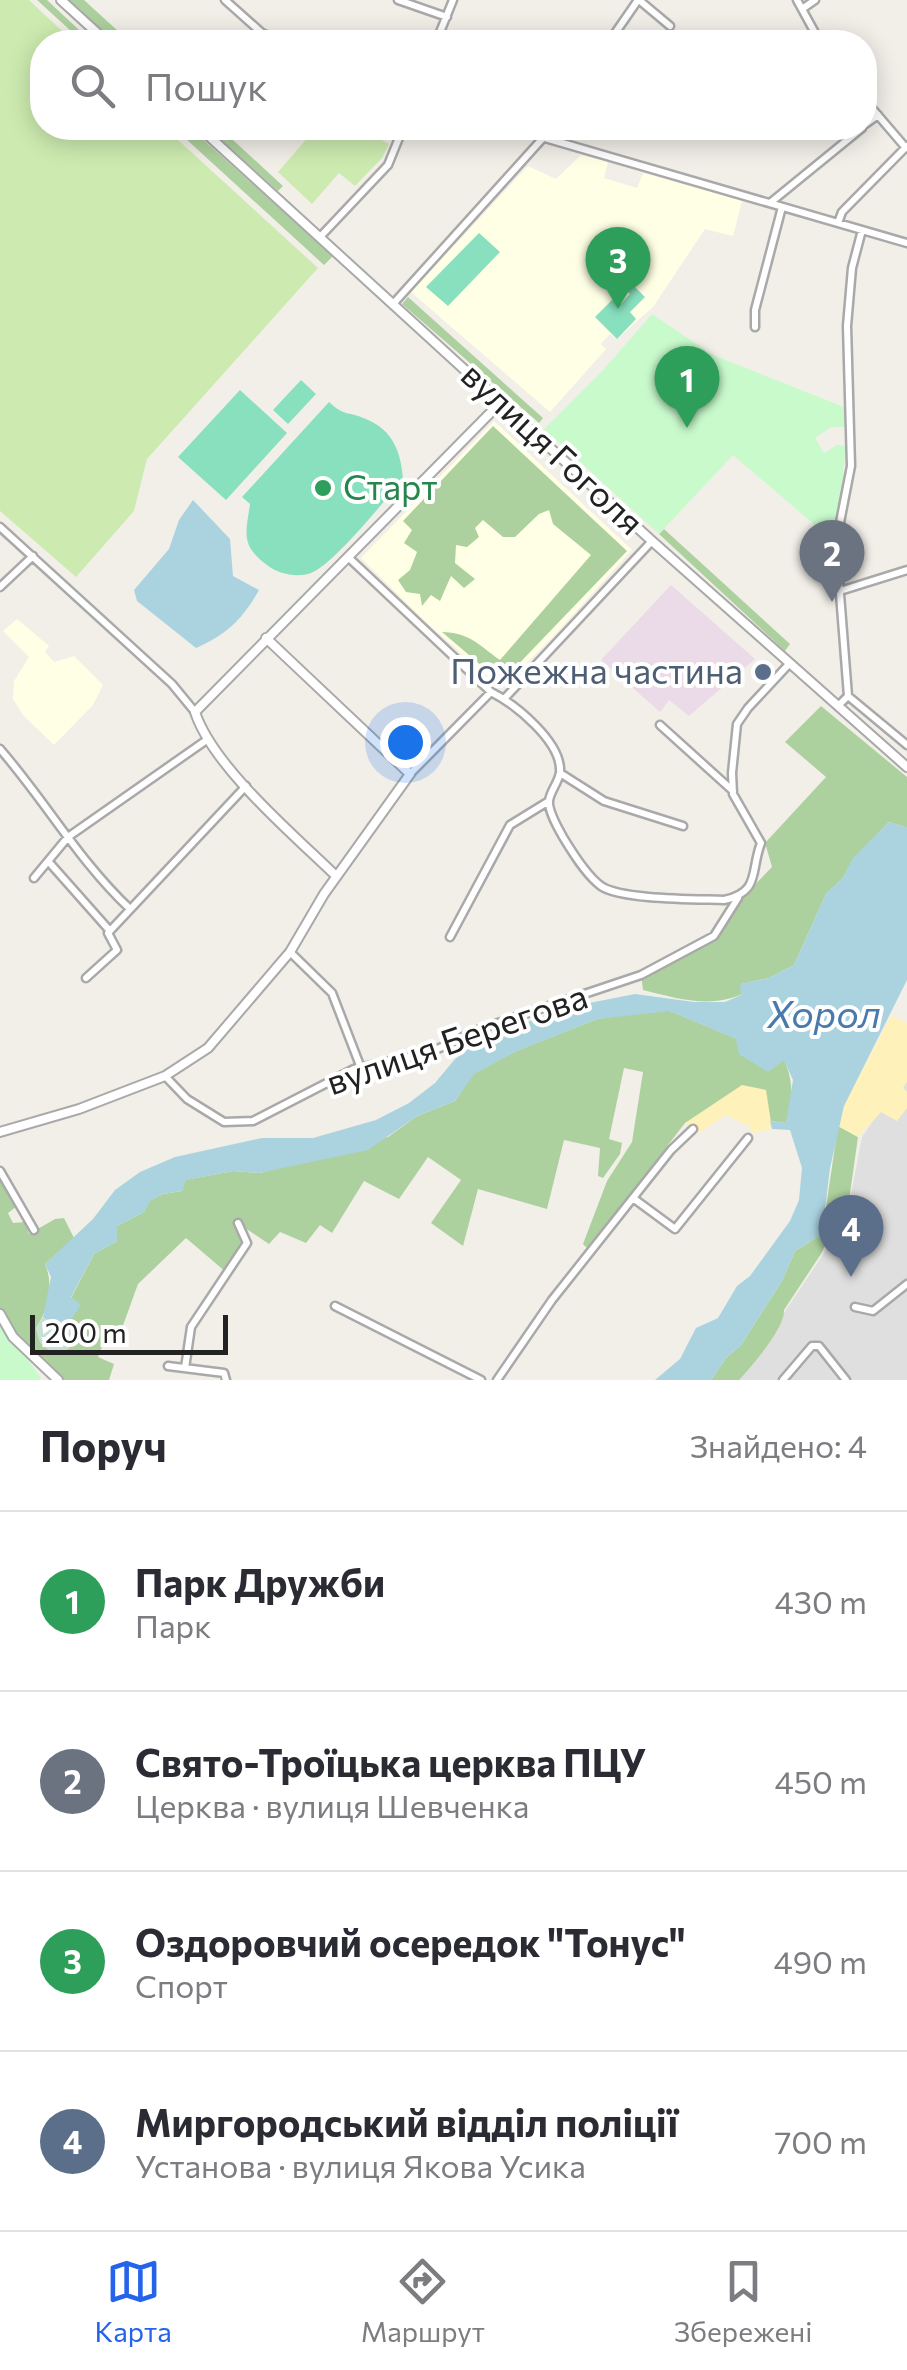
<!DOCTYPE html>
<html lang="uk">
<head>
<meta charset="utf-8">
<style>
	:root { --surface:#fff; --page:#f7f7f7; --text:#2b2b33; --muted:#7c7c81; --line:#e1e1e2; --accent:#2563eb }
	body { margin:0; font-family:Commissioner,sans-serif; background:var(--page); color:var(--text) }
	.scale { position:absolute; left:30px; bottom:25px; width:198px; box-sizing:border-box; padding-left:10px; border:5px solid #222; border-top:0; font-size:28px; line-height:35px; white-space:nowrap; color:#222; -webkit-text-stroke:8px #fff; paint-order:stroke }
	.you { position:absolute; left:405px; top:742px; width:35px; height:35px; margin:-25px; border:8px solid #fff; border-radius:50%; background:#1a73e8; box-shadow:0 0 0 15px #1a73e833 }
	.badge { display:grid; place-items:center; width:65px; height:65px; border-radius:50%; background:var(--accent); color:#fff; font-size:32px; font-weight:700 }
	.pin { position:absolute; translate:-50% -82px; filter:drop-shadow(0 2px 5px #0008) }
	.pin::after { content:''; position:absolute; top:52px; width:35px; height:30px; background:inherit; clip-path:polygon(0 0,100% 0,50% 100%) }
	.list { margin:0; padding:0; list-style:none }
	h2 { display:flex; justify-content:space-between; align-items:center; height:130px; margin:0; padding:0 40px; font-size:42px }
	h2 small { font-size:32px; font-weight:400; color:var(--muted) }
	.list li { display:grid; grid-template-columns:65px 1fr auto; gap:30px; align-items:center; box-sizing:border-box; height:180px; padding:0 40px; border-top:2px solid var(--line) }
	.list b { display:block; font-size:38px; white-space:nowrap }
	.list p { margin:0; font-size:32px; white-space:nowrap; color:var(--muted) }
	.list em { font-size:32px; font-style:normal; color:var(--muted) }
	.icon { flex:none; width:55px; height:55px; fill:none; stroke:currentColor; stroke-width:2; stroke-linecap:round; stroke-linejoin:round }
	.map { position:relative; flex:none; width:907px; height:1380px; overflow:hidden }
	.search { position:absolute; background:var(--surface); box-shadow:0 5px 25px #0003; left:30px; right:30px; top:30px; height:110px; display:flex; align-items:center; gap:25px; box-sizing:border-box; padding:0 35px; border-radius:40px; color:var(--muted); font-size:38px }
	.sheet { height:850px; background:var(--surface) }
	nav { display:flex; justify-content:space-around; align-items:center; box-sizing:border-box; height:140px; border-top:2px solid var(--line); background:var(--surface); font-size:28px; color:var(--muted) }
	nav a { display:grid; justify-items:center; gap:5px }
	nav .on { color:var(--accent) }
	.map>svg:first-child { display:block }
	.residential { fill:#e0dfdf }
	.industrial { fill:#ebdbe8 }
	.education { fill:#ffffe5 }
	.grass { fill:#cdebb0 }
	.forest { fill:#add19e }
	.wetland { fill:#c6e0d4 }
	.sand { fill:#fff1ba }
	.park { fill:#c8facc }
	.pitch { fill:#88e0be }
	.water { fill:#aad3df }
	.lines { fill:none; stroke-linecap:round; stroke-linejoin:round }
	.minor-casing { stroke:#a9a9a9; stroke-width:11 }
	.tertiary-casing { stroke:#a9a9a9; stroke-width:12 }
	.minor { stroke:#fff; stroke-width:6 }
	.tertiary { stroke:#fff; stroke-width:8 }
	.leisure-dot { fill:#2e9e5b; stroke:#fff; stroke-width:4 }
	.service-dot { fill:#5c6f8a; stroke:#fff; stroke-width:4 }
	.labels { text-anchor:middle; stroke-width:8; stroke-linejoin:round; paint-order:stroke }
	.street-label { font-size:35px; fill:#222; stroke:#fff }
	.leisure-label { font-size:35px; fill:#27864d; stroke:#fff; text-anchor:start }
	.service-label { font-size:35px; fill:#4e5e75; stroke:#fff; text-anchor:end }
	.water-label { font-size:38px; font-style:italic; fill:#4a7aab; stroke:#fff }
</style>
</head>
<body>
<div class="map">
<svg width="907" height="1380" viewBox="0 0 907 1380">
	<rect width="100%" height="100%" fill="#f2efe9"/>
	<path class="residential" d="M 907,1071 L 907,1380 L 739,1380 L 846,1220 L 862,1137 Z"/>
	<path class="industrial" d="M 671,585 L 755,659 L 689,716 L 669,700 L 660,712 L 601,660 Z"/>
	<path class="education" d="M 581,155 L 608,162 L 604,178 L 637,188 L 643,173 L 742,201 L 733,236 L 705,229 L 653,307 L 617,339 L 610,334 L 601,344 L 606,349 L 550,412 L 411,292 L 528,166 L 556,179 Z
		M 494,421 L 632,550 L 549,641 L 509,680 L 495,683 L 427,623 L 361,558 Z
		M 17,619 L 49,646 L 45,652 L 54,662 L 74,656 L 103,685 L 93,705 L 54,745 L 23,715 L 13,699 L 14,681 L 29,657 L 3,631 Z"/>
	<path class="grass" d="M 0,0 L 29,0 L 74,42 L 42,42 L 42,128 L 165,128 L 318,268 L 147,459 L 134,511 L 76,577 L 0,511 Z
		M 316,128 L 357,128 L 389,144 L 382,158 L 355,186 L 339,173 L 312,204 L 278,172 Z"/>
	<path class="forest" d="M 37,0 L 47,0 L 92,42 L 83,42 Z
		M 69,0 L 84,0 L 130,42 L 115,42 Z
		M 174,128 L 190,128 L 333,256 L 324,265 Z
		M 208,128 L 220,128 L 283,186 L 278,191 Z
		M 408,297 L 543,418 L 539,423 L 402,304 Z
		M 493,426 L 627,551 L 507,676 L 497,679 L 442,632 C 469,632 480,646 500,660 L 591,555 L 553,524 L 549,510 L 539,514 L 515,537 L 503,537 L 483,520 L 475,528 L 479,537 L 467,547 L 456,545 L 455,563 L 475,579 L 464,588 L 451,576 L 440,601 L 431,595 L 422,606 L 420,594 L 406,592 L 398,580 L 410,570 L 417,552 L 404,543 L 412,530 L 403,521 Z
		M 664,529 L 790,644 L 785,651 L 659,534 Z
		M 821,706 L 907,777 L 907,828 L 889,822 L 853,859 L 843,878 L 826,894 L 794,965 L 769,978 L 741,984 L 742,994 C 709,1009 676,998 643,990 L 641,975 L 714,936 L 738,902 L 772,867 L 765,843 L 826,777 L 785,742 Z
		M 650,1011 L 670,1011 L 737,1039 L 740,1054 L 751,1061 L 784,1059 C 794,1083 793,1099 786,1123 L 770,1121 L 765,1090 L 685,1123 L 588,1249 L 583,1244 L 607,1181 L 632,1142 L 643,1072 L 624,1068 L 609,1139 L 622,1143 L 620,1154 L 603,1178 L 598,1176 L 600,1148 L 564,1140 L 547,1209 L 478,1189 L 463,1246 L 431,1223 L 461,1180 L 428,1157 L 399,1199 L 364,1181 L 332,1233 L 320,1225 L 306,1243 L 280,1232 L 269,1244 L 239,1224 L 247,1243 L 227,1273 L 186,1238 L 138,1284 L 121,1331 L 102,1347 L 98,1357 L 114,1364 L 109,1380 L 58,1380 L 13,1337 L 0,1314 L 0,1180 L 17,1206 L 8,1213 L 13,1223 L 25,1222 L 29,1234 L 55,1219 L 64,1218 L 74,1238 L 45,1264 C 54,1284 48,1310 36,1328 L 40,1342 L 54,1355 L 77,1333 L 69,1322 L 73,1312 L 71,1298 L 94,1254 L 117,1241 L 117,1226 L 144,1212 L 149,1201 L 163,1194 L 182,1191 L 185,1180 L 233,1171 L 260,1173 L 388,1137 L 417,1116 L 455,1101 L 473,1074 L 514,1052 L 597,1019 Z
		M 838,1126 L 858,1137 L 847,1215 L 832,1231 L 821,1254 L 784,1310 C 785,1328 752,1366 739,1380 L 711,1380 L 726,1358 L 741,1345 L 782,1281 L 795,1251 L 822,1234 Z"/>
	<path class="wetland" d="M 43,1317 L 55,1326 L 69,1322 L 77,1333 L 72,1345 L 62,1355 L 54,1355 L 40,1342 L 36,1328 Z"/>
	<path class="sand" d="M 891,1015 L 907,1023 L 907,1082 L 903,1088 L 907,1092 L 907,1108 L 897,1121 L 881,1112 L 858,1137 L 838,1126 L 844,1106 Z
		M 742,1085 L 766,1090 L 772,1129 L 752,1133 L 749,1126 L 726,1115 L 699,1133 L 685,1123 Z"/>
	<path class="park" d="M 652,314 L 713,355 L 844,407 L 845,427 L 831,427 L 815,438 L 824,453 L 837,445 L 846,446 L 836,543 L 733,455 L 659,534 L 544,429 L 604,369 Z
		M 0,1320 L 41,1378 L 39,1380 L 0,1380 Z"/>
	<path class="pitch" d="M 479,233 L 500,252 L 448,306 L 426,287 Z
		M 630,282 L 645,297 L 630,312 L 636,319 L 617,339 L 595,317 L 614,298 L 621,304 L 630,294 L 624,288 Z
		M 301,380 L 316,394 L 288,424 L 273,410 Z
		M 240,390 L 287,433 L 226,500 L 178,457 Z
		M 329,402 C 345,417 348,411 366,419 C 393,430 401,452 403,479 C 385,500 334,564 311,573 C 297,578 278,574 267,565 C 240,545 246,533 250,504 L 242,497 Z"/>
	<path class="water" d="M 193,500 L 230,539 L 233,576 L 259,590 C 243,619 226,635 196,648 L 137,601 L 134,590 L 169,549 L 179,520 Z
		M 889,822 L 907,828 L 907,980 L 844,1106 L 830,1168 L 822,1234 L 795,1251 L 782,1281 L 741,1345 L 726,1358 L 711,1380 L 655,1380 L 680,1359 L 696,1328 L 718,1318 L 737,1286 L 750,1276 L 790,1221 L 799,1200 L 802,1168 L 790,1130 L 772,1129 L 770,1121 L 786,1123 L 793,1080 L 784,1060 L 768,1072 L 739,1054 L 736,1039 L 670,1011 L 597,1019 L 515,1052 L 474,1074 L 455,1101 L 417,1116 L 368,1150 L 259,1173 L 233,1171 L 186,1180 L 182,1191 L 163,1194 L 150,1201 L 144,1212 L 117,1226 L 117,1241 L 94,1254 L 71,1297 L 81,1305 L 69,1322 L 55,1326 L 43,1317 L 51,1277 L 45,1264 L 93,1219 L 115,1190 L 140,1172 L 175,1157 L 262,1138 L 313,1138 L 376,1120 L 409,1103 L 435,1083 L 455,1059 L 482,1038 L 569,1007 L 635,994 L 694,1002 L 725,1002 L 741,995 L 740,984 L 769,978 L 794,965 L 826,894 L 843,878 L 853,858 Z"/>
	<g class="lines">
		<g class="minor-casing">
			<path id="minor" d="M 225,0 L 262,33 L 284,42
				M 398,0 L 447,17
				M 639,0 L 670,26
				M 797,0 L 820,42
				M 802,9 L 815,0
				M 436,42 L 453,0
				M 609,42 L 638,0
				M 864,99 L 906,148
				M 864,125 L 878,115
				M 519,128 L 545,138 L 907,243
				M 770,203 L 862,128
				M 838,223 L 842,212 L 907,146
				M 320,237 L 388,165 L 403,128
				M 393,304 L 552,128
				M 755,327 L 755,310 L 782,207
				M 0,527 L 172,684 L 195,712
				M 348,557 L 491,692 C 515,704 562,742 560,772 C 559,782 550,791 549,801 C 548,811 558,828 563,837 C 572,852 586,875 601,886 C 621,900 698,899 724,900 C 761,892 750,871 761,843 L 733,794 L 732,773 L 737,724 L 748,708 L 789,664
				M 0,587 L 33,556
				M 840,591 L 907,570
				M 848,696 L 907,745
				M 504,699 L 652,541
				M 838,706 L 848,696 L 836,543 L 851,466 L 847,326 L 852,268 L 862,230
				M 660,725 L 733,791
				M 0,749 C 46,802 79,861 130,909
				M 560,773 L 604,801 L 683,826
				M 410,774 L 491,692
				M 48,861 L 110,931
				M 34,878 L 68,837 L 208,739
				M 450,937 L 510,825 L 549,801
				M 290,952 L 332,993 L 361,1068
				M 86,978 L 117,950 L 108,933 L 246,786
				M 165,1076 L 187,1099 L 224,1122 L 253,1121 L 354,1069 L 429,1053 L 480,1029 L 641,975 L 714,936 L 738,898
				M 0,1171 L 34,1230
				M 633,1198 L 675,1229 L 748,1138
				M 335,1306 L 481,1380
				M 855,1307 L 873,1311 L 907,1284
				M 168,1366 L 224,1373 L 226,1380
				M 185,1368 L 191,1327 L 247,1243 L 238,1223
				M 497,1380 L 552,1300 L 671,1150 L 693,1129
				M 783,1380 L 812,1346 L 819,1346 L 846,1380"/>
		</g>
		<g class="tertiary-casing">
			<path id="tertiary" d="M 61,0 L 107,42
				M 200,128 L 652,541 L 907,767
				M 336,876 C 294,835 213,767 195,712 L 501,402
				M 0,1132 L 79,1109 L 165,1076 L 208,1048 L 290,952 L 324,894 L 410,774 L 266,638
				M 0,1314 L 13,1337 L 58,1380"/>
		</g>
		<use href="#minor" class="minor"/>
		<use href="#tertiary" class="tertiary"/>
	</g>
	<circle class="leisure-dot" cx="323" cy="488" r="10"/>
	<circle class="service-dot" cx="763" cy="672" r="10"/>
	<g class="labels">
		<g class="street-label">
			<text transform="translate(552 449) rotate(43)" y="12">вулиця Гоголя</text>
			<text transform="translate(457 1040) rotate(-19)" y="12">вулиця Берегова</text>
		</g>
		<g class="leisure-label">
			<text x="343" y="500">Старт</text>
		</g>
		<g class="service-label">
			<text x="743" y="684">Пожежна частина</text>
		</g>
		<g class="water-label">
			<text x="824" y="1028">Хорол</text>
		</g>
	</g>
</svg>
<div class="scale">200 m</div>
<div class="you"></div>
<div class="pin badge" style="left:687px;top:428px;background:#2e9e5b">1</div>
<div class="pin badge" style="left:832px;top:602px;background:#6b7280">2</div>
<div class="pin badge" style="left:618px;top:309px;background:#2e9e5b">3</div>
<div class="pin badge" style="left:851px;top:1277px;background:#5c6f8a">4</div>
<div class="search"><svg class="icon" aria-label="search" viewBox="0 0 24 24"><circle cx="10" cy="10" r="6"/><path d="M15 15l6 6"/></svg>Пошук</div>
</div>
<section class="sheet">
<h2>Поруч<small>Знайдено: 4</small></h2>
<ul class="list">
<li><span class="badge" style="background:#2e9e5b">1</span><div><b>Парк Дружби</b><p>Парк</p></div><em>430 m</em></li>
<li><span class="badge" style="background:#6b7280">2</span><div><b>Свято-Троїцька церква ПЦУ</b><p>Церква · вулиця Шевченка</p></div><em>450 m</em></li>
<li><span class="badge" style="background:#2e9e5b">3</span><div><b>Оздоровчий осередок &quot;Тонус&quot;</b><p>Спорт</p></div><em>490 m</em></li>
<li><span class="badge" style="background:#5c6f8a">4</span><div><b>Миргородський відділ поліції</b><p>Установа · вулиця Якова Усика</p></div><em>700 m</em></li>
</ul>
</section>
<nav>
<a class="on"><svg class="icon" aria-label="map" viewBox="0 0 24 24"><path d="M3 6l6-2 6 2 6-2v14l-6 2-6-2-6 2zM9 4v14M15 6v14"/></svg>Карта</a>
<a><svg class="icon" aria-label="directions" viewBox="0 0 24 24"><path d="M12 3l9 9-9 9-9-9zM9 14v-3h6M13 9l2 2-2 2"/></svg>Маршрут</a>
<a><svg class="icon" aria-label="saved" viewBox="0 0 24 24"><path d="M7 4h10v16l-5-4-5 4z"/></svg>Збережені</a>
</nav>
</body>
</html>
